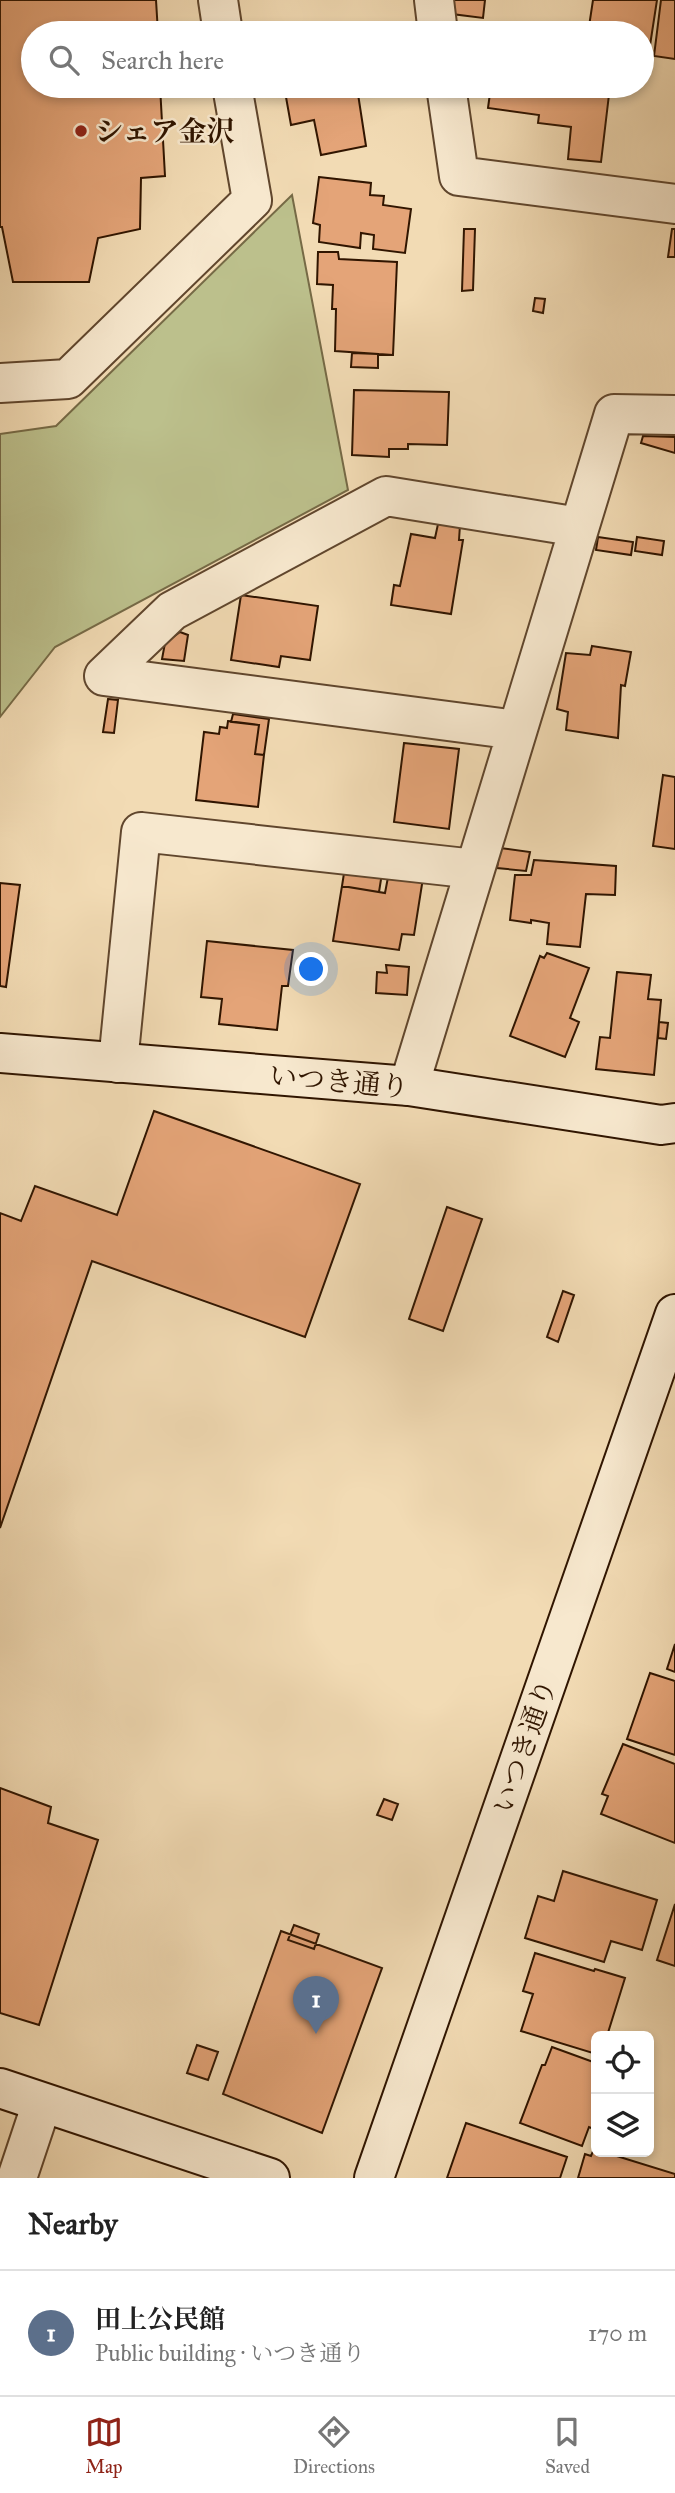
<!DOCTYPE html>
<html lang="en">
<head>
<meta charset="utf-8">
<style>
	:root { --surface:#fff; --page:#f2f2f2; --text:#222; --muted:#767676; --line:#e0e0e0; --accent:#8f2418 }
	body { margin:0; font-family:"IM FELL Great Primer","Noto Serif JP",serif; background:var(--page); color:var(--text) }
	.controls { position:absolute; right:21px; bottom:21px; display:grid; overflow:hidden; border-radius:10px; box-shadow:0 4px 10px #0003 }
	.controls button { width:63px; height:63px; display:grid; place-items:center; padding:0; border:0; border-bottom:2px solid var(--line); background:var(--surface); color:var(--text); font:35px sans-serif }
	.you { position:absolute; left:312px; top:970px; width:24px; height:24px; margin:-18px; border:5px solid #fff; border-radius:50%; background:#1a73e8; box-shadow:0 0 0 10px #1a73e833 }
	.badge { display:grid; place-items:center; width:46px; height:46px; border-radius:50%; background:var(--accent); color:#fff; font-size:23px; font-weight:700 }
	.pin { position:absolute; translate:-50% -58px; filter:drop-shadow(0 2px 4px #0008) }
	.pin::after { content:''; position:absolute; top:37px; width:24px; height:21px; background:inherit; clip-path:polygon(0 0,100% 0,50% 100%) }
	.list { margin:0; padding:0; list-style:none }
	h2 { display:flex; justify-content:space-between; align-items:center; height:91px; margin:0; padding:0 28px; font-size:30px }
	h2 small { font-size:23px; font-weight:400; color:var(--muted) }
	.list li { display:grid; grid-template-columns:46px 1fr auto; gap:21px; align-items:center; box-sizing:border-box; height:126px; padding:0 28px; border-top:2px solid var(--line) }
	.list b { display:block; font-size:26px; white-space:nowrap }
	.list p { margin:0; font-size:23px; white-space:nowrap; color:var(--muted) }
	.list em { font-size:23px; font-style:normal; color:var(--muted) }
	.icon { flex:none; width:38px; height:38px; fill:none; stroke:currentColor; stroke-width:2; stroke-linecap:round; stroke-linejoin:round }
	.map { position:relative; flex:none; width:675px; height:2178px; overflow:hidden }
	.search { position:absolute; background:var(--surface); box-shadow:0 4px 10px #0003; left:21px; right:21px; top:21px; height:77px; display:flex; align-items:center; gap:18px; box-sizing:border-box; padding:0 24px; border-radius:38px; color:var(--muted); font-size:26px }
	.sheet { height:217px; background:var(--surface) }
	nav { display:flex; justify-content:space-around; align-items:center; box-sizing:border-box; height:98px; border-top:2px solid var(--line); background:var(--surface); font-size:19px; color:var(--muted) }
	nav a { display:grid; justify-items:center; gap:4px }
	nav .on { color:var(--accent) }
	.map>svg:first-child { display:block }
	.green { fill:#bcc08c; stroke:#766a46; stroke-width:2 }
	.building { fill:#e4a478; stroke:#301500; stroke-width:2 }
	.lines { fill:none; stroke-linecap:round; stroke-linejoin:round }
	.street-casing { stroke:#60462d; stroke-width:42 }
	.secondary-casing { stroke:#301500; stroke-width:42 }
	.street { stroke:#f7e8ce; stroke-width:38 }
	.secondary { stroke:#f7e8ce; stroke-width:38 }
	.poi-dot { fill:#8f2418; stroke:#f7e8ce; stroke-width:2.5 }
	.labels { text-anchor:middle; stroke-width:5; stroke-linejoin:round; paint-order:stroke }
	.poi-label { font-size:28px; font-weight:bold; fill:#301500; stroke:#f7e8ce; text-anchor:start }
	.street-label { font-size:28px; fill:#301500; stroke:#f7e8ce }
</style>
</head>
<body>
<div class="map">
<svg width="675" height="2178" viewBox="0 0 675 2178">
	<rect width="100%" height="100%" fill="#f2dbb4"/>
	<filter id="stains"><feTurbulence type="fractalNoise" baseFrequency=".00286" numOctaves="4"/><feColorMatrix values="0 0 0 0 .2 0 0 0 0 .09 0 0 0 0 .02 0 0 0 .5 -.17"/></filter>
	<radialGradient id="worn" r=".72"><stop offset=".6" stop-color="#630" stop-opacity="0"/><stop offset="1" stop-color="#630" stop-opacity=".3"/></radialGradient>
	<path class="green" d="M 292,195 L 348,490 L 55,647 L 0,717 L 0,434 L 56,426 Z"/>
	<path class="building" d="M 0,0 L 156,0 L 158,33 L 33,33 L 33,86 L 160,86 L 165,176 L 141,178 L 140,229 L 98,238 L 89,282 L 13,282 L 2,227 L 0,227 Z
		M 452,0 L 485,0 L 483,18 L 452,14 Z
		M 593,0 L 657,0 L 649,52 L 642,51 L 642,33 L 588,33 Z
		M 661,0 L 675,0 L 675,59 L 654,56 Z
		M 457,24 L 487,29 L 487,33 L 458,33 Z
		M 284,86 L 349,86 L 351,95 L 358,94 L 366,146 L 321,155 L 314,120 L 291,125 Z
		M 491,86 L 610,86 L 601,162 L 568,159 L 571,127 L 538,123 L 539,115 L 488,108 Z
		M 319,177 L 371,183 L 370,195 L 384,196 L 383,205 L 411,209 L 405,253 L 373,249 L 374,235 L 361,233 L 360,248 L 319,242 L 320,225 L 313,223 Z
		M 464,229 L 475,229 L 473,290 L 462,291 Z
		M 672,229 L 675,229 L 675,257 L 668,257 Z
		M 318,252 L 338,252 L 339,259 L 397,262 L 393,355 L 335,351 L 336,309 L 332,309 L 333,285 L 317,284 Z
		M 535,298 L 545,299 L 543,313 L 533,311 Z
		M 352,353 L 378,354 L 378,368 L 351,367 Z
		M 354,390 L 449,392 L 447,445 L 408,444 L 408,449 L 389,449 L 389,457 L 352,455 Z
		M 643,436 L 675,437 L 675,453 L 641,443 Z
		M 438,524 L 460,525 L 459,540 L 463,540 L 451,614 L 391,605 L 394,585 L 400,586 L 411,534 L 435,538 Z
		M 598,537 L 633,542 L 631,555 L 596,550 Z
		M 637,537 L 664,541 L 662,555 L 635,551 Z
		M 241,595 L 318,606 L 310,660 L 281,656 L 279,667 L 231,660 Z
		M 180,632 L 188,635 L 184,661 L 162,659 L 165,643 Z
		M 592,646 L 631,652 L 625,686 L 621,685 L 618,738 L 566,730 L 568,712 L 557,709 L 566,653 L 590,655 Z
		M 108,699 L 118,700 L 114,733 L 103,732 Z
		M 233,714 L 269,719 L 264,755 L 255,754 L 259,725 L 231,722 Z
		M 228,721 L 259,725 L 255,754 L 264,755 L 258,807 L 196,800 L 204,732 L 219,734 L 220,727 L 227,728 Z
		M 404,743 L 459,749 L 449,829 L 394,822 Z
		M 663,775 L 675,777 L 675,849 L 653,846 Z
		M 500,848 L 530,852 L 526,871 L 497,868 Z
		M 534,860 L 616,866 L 615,895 L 586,894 L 580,947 L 547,944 L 549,923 L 531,920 L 531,923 L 510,920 L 515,875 L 531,875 Z
		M 345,867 L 382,873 L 379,892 L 342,886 Z
		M 389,872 L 423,878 L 414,935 L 402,934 L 399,950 L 333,941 L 342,886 L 385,893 Z
		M 0,883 L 20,885 L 6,987 L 0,986 Z
		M 207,941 L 293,950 L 288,986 L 282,986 L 277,1030 L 219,1024 L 222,999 L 201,997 Z
		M 547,953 L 589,968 L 570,1018 L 579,1022 L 565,1057 L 510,1036 L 540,956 L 544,958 Z
		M 386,965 L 409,967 L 407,995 L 376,993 L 377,972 L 387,973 Z
		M 617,972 L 651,975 L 648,999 L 661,1000 L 654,1075 L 596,1069 L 600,1037 L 610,1038 Z
		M 659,1022 L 668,1023 L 666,1039 L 658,1038 Z
		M 154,1111 L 360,1184 L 305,1337 L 92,1261 L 0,1528 L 0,1213 L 21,1221 L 35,1186 L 117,1215 Z
		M 447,1207 L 482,1219 L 443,1331 L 409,1319 Z
		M 563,1291 L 574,1295 L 558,1342 L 547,1337 Z
		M 675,1644 L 675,1672 L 667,1669 Z
		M 650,1673 L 675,1681 L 675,1755 L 627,1739 Z
		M 623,1744 L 675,1764 L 675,1843 L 601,1814 L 608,1796 L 602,1794 Z
		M 0,1788 L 51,1807 L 48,1823 L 98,1840 L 39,2025 L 0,2013 Z
		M 384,1799 L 398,1804 L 392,1820 L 377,1815 Z
		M 563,1871 L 657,1900 L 642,1950 L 611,1941 L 604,1962 L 525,1938 L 538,1896 L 554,1901 Z
		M 675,1904 L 675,1966 L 657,1960 Z
		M 294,1925 L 319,1934 L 314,1949 L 288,1940 Z
		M 281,1931 L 382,1968 L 322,2133 L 223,2094 Z
		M 535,1953 L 594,1971 L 595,1969 L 625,1978 L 607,2036 L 596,2036 L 596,2054 L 521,2031 L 533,1994 L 523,1991 Z
		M 197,2045 L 218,2052 L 208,2080 L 187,2073 Z
		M 552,2047 L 596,2063 L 596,2130 L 589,2127 L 582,2146 L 520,2123 L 542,2065 L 545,2065 Z
		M 466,2123 L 567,2157 L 560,2178 L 447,2178 Z
		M 594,2149 L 675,2174 L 675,2178 L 578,2178 L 585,2154 L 591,2156 Z"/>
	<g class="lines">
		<g class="street-casing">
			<path id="street" d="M 218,0 L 223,33
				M 434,0 L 438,33
				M 446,86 L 459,176 L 675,204
				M 0,383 L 68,379 L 252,200 L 232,86
				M 517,730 L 104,676 L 172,611 L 386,496 L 579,527
				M 118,1063 L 141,832 L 475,869
				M 409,1086 L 614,414 L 675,415
				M 17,2178 L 42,2103"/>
		</g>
		<g class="secondary-casing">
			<path id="secondary" d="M 0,1053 L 409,1086 L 661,1125 L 675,1123
				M 0,2088 L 270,2178
				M 374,2178 L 675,1314"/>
		</g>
		<use href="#street" class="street"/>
		<use href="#secondary" class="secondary"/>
	</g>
	<circle class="poi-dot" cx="81" cy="131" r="7"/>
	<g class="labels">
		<g class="poi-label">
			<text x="95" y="141">シェア金沢</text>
		</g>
		<g class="street-label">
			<text transform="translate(339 1081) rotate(5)" y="10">いつき通り</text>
			<text transform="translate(524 1746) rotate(-71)" y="10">いつき通り</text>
		</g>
	</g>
	<rect width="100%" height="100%" filter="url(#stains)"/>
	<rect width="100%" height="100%" fill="url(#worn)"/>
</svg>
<div class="controls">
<button><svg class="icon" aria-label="locate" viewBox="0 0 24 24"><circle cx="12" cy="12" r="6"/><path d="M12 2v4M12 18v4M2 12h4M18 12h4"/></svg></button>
<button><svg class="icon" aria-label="layers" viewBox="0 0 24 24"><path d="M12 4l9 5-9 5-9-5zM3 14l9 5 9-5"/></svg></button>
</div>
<div class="you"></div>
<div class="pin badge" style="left:316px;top:2034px;background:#5c6f8a">1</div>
<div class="search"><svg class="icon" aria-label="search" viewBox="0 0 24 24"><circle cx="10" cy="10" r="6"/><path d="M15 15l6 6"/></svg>Search here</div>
</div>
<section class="sheet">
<h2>Nearby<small></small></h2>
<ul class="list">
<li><span class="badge" style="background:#5c6f8a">1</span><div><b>田上公民館</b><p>Public building · いつき通り</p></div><em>170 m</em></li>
</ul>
</section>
<nav>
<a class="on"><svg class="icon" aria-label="map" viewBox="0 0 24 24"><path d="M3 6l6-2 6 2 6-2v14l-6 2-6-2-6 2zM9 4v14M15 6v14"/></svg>Map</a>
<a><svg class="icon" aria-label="directions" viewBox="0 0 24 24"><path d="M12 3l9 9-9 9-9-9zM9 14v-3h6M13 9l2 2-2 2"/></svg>Directions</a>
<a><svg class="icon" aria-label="saved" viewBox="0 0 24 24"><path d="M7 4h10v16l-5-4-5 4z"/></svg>Saved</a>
</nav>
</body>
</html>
